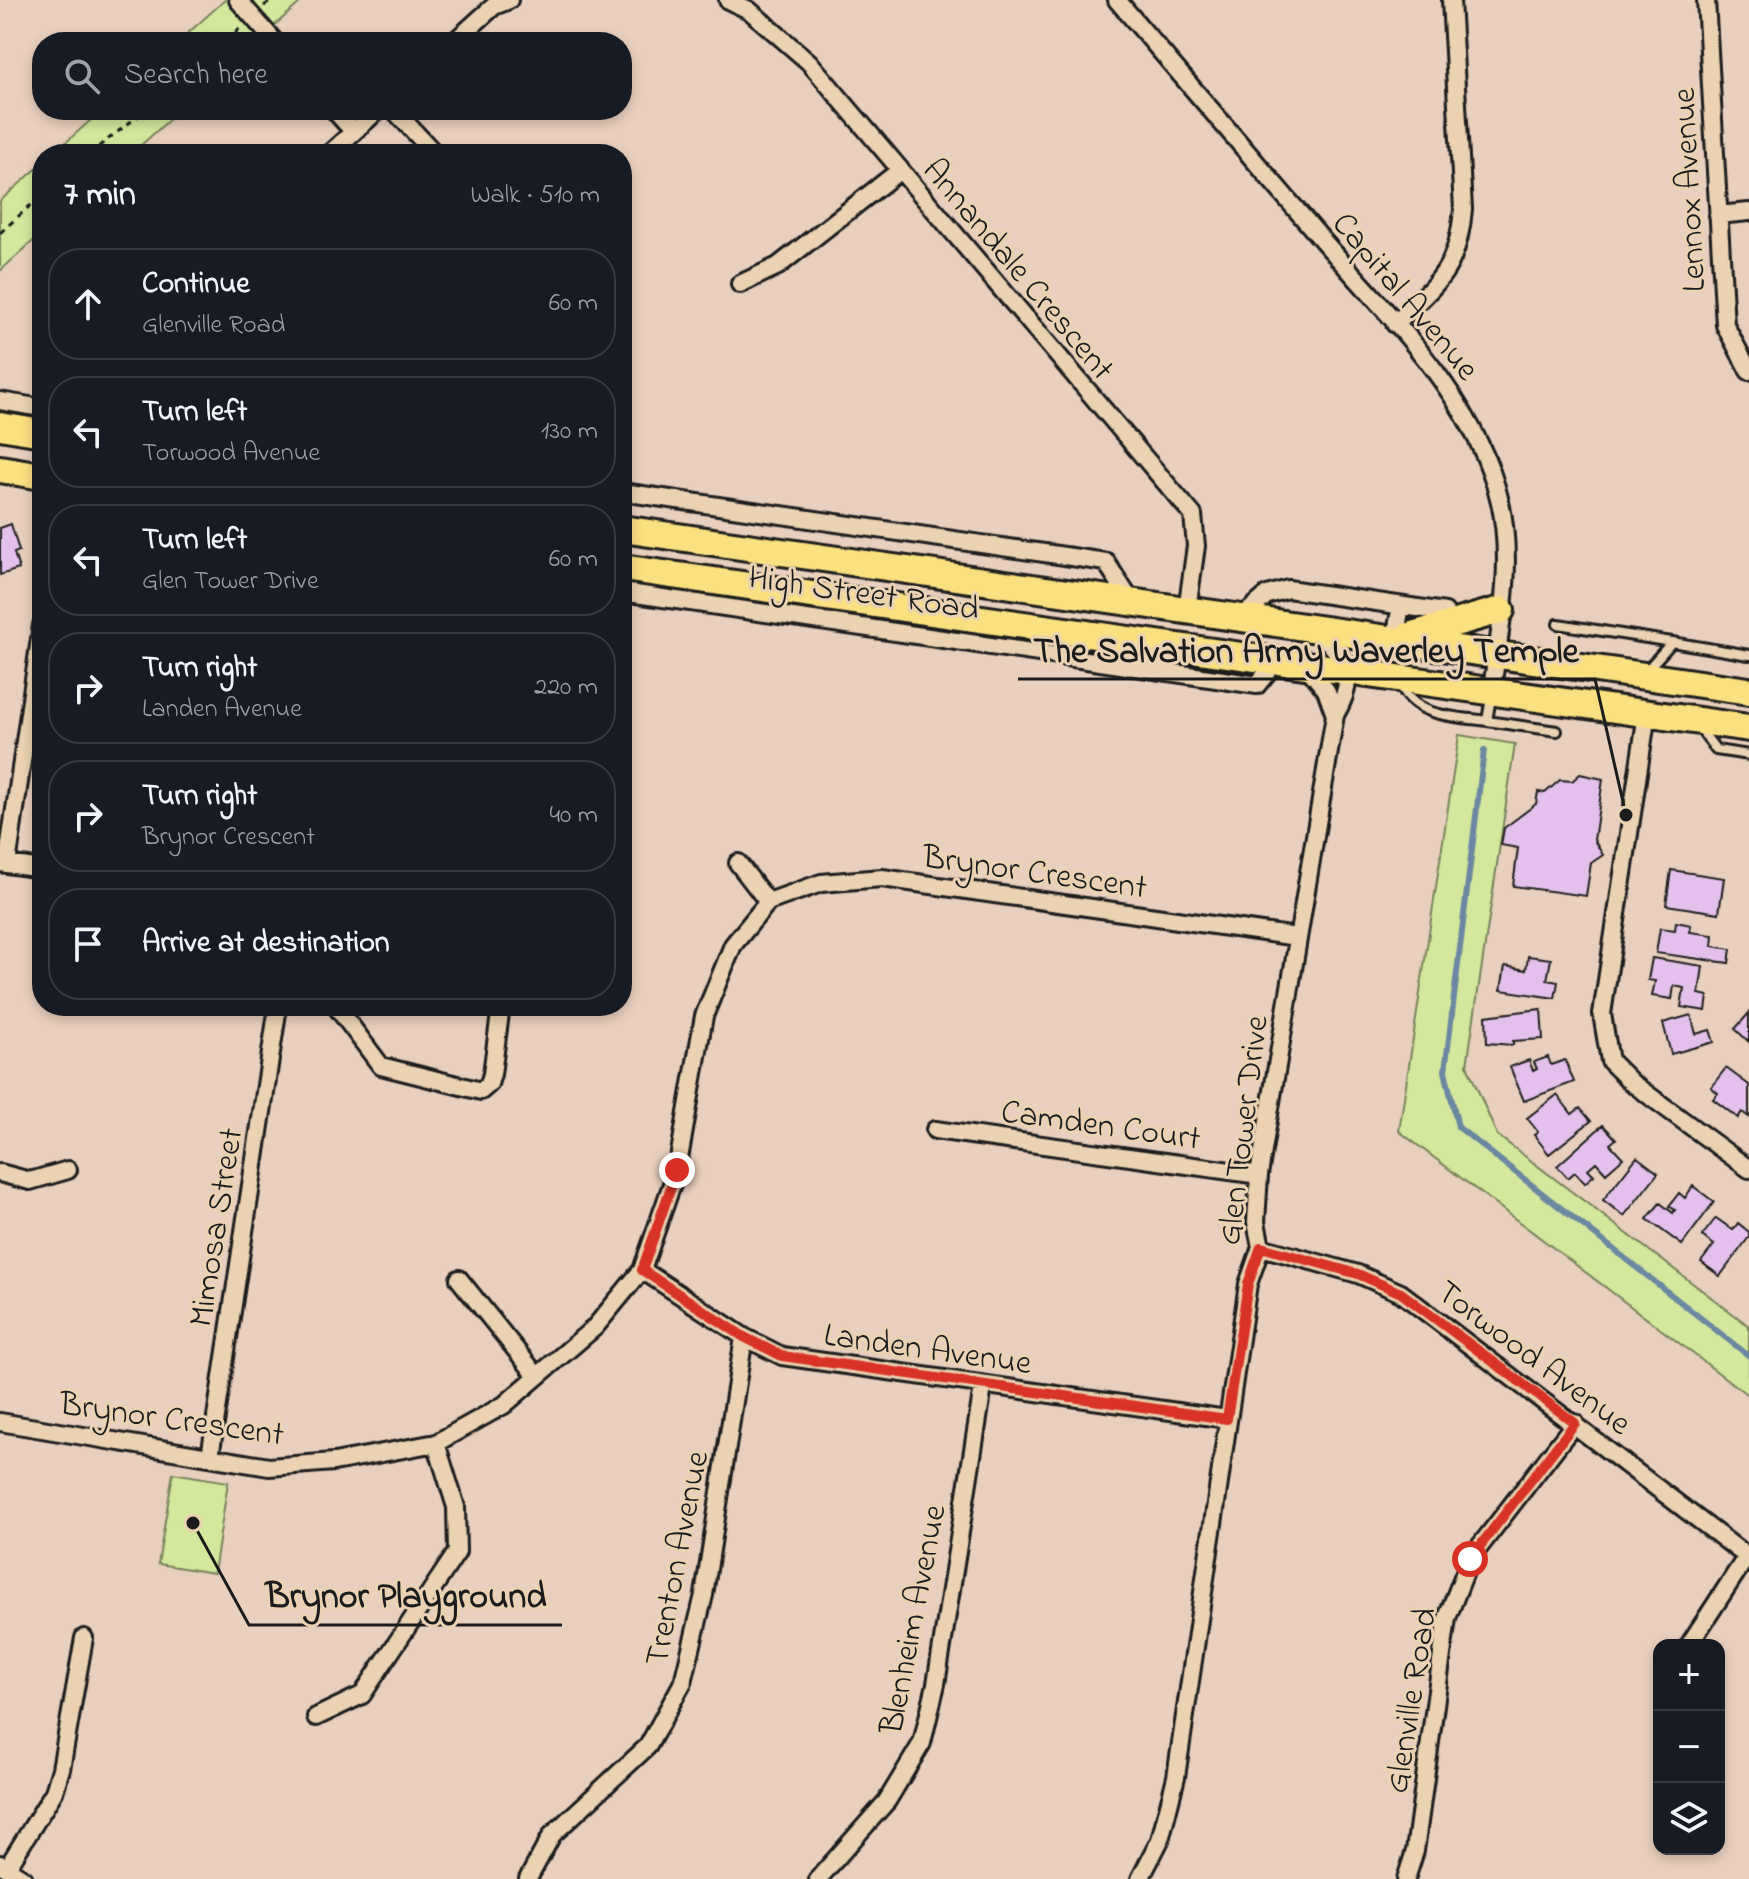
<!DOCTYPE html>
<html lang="en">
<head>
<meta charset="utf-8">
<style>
	:root { --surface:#171b24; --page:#20242c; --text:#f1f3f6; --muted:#9ea1a6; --line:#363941 }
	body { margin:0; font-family:"Indie Flower",sans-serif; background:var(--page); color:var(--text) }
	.controls { position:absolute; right:24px; bottom:24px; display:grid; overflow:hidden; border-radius:16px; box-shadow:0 4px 12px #0003 }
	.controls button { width:72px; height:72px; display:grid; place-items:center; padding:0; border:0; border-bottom:2px solid var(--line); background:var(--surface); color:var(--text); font:40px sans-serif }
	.stop { position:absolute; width:24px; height:24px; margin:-18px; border:6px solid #d93025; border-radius:50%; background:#fff }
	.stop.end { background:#d93025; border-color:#fff; box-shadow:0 2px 8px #0008 }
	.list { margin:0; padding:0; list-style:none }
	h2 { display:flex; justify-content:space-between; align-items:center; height:104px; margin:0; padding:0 32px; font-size:34px }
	h2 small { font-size:26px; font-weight:400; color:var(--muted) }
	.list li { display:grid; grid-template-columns:52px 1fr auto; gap:24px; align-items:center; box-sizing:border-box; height:112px; margin:0 16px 16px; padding:0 16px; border:2px solid var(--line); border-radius:32px }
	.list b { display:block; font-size:30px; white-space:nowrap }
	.list p { margin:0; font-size:26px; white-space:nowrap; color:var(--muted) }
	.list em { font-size:26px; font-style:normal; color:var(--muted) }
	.icon { flex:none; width:44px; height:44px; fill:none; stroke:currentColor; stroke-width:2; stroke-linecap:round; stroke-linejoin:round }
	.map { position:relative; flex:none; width:1749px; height:1879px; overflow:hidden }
	.search { position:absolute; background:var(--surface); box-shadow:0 4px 12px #0003; left:32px; top:32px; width:600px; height:88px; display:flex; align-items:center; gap:20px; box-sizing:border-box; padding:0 28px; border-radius:32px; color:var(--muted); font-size:30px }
	.panel { position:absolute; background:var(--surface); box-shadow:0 4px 12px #0003; left:32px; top:144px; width:600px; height:872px; border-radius:32px }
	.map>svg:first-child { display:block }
	.green { fill:#d3e89d; stroke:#78825c; stroke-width:2 }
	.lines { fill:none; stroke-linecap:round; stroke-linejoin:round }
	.stream { stroke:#6b88a2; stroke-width:6 }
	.building { fill:#e4c1ed; stroke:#1c1c1c; stroke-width:2 }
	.service-casing { stroke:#1c1c1c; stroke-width:14 }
	.minor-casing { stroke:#1c1c1c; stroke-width:22 }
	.primary-casing { stroke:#1c1c1c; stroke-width:32 }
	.path { stroke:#1c1c1c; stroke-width:3; stroke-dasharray:6 6; stroke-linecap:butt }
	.service { stroke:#ead2b2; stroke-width:8 }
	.minor { stroke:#ead2b2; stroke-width:16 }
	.primary { stroke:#fbe080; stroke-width:26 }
	.route { stroke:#d93025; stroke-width:10 }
	.labels { text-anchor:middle; stroke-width:6; stroke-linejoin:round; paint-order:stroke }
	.street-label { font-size:34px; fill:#1c1c1c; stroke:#ead2b2 }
	.leader { fill:none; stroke:#1c1c1c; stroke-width:3 }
	.callout-dot { fill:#1c1c1c; stroke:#ead2b2; stroke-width:3 }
	.callout-label { font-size:36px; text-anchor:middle; font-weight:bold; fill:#1c1c1c; stroke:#ead2b2; stroke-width:6; stroke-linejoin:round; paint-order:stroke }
</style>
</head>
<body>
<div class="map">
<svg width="1749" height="1879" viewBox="0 0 1749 1879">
	<rect width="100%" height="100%" fill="#e9cfbe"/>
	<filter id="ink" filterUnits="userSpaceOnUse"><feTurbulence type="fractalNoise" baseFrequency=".0125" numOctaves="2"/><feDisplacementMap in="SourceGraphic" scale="16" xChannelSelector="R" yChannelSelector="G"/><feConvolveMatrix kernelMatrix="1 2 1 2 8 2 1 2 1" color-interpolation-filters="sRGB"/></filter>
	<g filter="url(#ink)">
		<path class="green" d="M 225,0 L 303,0 L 256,42 L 178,42 Z
			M 102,110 L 180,110 L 131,154 L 53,154 Z
			M 42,164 L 42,233 L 0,271 L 0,201 Z
			M 1459,735 L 1515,744 L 1467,1065 L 1497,1135 L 1749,1326 L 1749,1396 L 1399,1131 Z
			M 173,1473 L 228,1482 L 214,1573 L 158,1564 Z"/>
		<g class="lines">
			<path class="stream" d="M 1484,750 L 1445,1071 L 1458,1127 L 1749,1356"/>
		</g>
		<path class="building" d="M 11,524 L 19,551 L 14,553 L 19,569 L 0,575 L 0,528 Z
			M 1580,774 L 1603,779 L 1594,840 L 1603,855 L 1591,863 L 1586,896 L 1513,886 L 1518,848 L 1501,845 L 1504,828 L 1536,804 L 1538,792 L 1545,793 L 1560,780 L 1572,781 Z
			M 1671,870 L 1724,878 L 1719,913 L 1666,905 Z
			M 1676,922 L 1691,925 L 1690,932 L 1713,935 L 1712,946 L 1731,949 L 1729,963 L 1656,953 L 1660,928 L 1675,930 Z
			M 1528,956 L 1551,959 L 1547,980 L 1558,982 L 1555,998 L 1501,990 L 1505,966 L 1526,970 Z
			M 1652,958 L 1703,966 L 1699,994 L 1708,996 L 1706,1011 L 1681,1007 L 1684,988 L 1674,986 L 1672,999 L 1652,996 L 1655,981 L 1648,980 Z
			M 1541,1009 L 1543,1039 L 1513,1041 L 1513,1045 L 1487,1043 L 1486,1016 Z
			M 1749,1013 L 1749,1042 L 1735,1029 Z
			M 1691,1015 L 1696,1034 L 1710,1030 L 1714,1042 L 1671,1054 L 1663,1023 Z
			M 1548,1057 L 1551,1065 L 1565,1060 L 1574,1082 L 1524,1101 L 1510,1067 L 1529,1060 L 1533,1071 L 1537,1069 L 1534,1062 Z
			M 1726,1068 L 1749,1085 L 1749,1117 L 1742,1112 L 1738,1118 L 1713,1099 L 1718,1093 L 1711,1087 Z
			M 1557,1095 L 1572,1114 L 1580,1108 L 1591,1121 L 1549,1154 L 1534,1135 L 1538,1132 L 1527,1118 Z
			M 1603,1125 L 1616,1139 L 1610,1144 L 1623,1158 L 1606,1173 L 1596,1162 L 1588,1169 L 1594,1175 L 1585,1183 L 1575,1172 L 1568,1178 L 1557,1166 Z
			M 1637,1157 L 1658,1173 L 1624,1216 L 1603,1200 Z
			M 1693,1186 L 1714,1202 L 1682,1245 L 1647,1219 L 1660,1203 L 1673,1213 L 1675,1210 L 1669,1206 L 1679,1193 L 1685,1198 Z
			M 1716,1218 L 1733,1230 L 1738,1223 L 1749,1232 L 1749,1237 L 1720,1276 L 1701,1262 L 1714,1245 L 1702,1236 Z"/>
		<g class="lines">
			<g class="service-casing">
				<path id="service" d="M 1558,624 L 1672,642
					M 1646,671 L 1672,642 L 1749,655
					M 1399,682 C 1414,718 1453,716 1487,721
					M 1491,697 L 1487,721 L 1557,731
					M 1698,726 L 1716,750 L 1749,755"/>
			</g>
			<g class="minor-casing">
				<path id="minor" d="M 238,0 L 275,42
					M 728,0 L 749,10 L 809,62 L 1193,515 L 1196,546 L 1187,610
					M 1117,0 C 1184,78 1251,157 1318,235 C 1387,315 1476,397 1500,502 C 1514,563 1500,628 1492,689
					M 1706,0 L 1725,325 L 1749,371
					M 454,42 L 494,6 L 509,0
					M 334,110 L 353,131
					M 394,110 L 435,154
					M 329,154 L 378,110
					M 1718,215 L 1749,212
					M 740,284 L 778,266 L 899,171
					M 1395,324 C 1437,283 1458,271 1463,209 L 1451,0
					M 0,401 L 42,408
					M 622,492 L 1106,562 L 1131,601
					M 622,592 L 1257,685 L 1275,663
					M 1242,617 L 1267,595 L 1288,589 L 1445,612
					M 1317,630 C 1347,660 1358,676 1335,715
					M 1395,638 L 1401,606
					M 1647,713 L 1602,1014 L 1610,1061 L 1632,1083 L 1749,1169
					M 0,863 L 42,869
					M 738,863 L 768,902
					M 7,864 L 42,625
					M 336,1006 L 381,1066 L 481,1091 L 489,1084 L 492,1074 L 501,1006
					M 935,1130 L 1259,1175
					M 0,1173 L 30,1181 L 68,1170
					M 1261,1247 L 1358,1274 L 1401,1293 L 1749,1558
					M 642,1270 L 744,1337 L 782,1356 L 1227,1419
					M 459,1279 L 537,1376
					M 0,1422 L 269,1467 L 334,1462 L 436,1443 L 504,1405 L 595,1327 L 642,1270 L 677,1170 L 704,1016 L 733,945 L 768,902 L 821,883 L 882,878 L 1297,937
					M 210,1457 L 278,1006
					M 1689,1645 L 1747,1556
					M 316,1717 L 362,1695 L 457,1552 L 456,1507 L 436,1443
					M 0,1864 L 24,1879
					M 7,1868 L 54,1792 L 61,1769 L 84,1638
					M 528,1879 L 552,1835 L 648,1746 L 683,1682 L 704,1595 L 744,1337
					M 818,1879 L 887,1801 L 922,1743 L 936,1684 L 983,1387
					M 1140,1879 L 1160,1840 L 1176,1777 L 1248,1284 L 1261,1247 L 1256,1222 L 1259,1175 L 1335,715 L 1326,690 L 1307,667
					M 1406,1879 L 1415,1851 L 1447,1618 L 1470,1559 L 1575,1423"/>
			</g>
			<g class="primary-casing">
				<path id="primary" d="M 0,426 L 42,433
					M 0,469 L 42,476
					M 622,529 L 1749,691
					M 622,568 L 1749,728
					M 1409,636 L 1501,610"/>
			</g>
			<path class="path" d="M 264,6 L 272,0
				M 227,42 L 241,27
				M 89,154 L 146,110
				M 0,233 L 42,195"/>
			<use href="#service" class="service"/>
			<use href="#minor" class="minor"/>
			<use href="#primary" class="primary"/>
		</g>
	</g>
	<g class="lines" filter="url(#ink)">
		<path class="route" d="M 677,1170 L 642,1270 L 744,1337 L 782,1356 L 1227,1419 L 1248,1284 L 1261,1247 L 1358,1274 L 1401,1293 L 1575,1423 L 1470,1559"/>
	</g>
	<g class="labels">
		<g class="street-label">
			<text transform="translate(1687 190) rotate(-93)" y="12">Lennox Avenue</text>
			<text transform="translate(1020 268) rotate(50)" y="12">Annandale Crescent</text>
			<text transform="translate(1407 295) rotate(50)" y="12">Capital Avenue</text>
			<text transform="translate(864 591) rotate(8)" y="12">High Street Road</text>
			<text transform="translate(1035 870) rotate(8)" y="12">Brynor Crescent</text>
			<text transform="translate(1101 1123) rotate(8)" y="12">Camden Court</text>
			<text transform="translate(1241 1130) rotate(-83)" y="12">Glen Tower Drive</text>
			<text transform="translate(214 1227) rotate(-81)" y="12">Mimosa Street</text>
			<text transform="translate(928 1347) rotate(8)" y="12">Landen Avenue</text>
			<text transform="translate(1535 1356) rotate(37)" y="12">Torwood Avenue</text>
			<text transform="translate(172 1417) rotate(8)" y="12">Brynor Crescent</text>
			<text transform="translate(675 1558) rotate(-79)" y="12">Trenton Avenue</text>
			<text transform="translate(911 1619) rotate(-79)" y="12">Blenheim Avenue</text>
			<text transform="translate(1409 1700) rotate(-81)" y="12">Glenville Road</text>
		</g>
	</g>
	<path class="leader" d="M1626 815L1595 679H1018M193 1523L249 1625H562"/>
	<g class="callout-dot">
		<circle cx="1626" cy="815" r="8"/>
		<circle cx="193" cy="1523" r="8"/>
	</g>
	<g class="callout-label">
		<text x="1306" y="662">The Salvation Army Waverley Temple</text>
		<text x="406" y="1607">Brynor Playground</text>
	</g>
</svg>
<div class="controls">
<button>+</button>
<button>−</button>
<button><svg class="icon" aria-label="layers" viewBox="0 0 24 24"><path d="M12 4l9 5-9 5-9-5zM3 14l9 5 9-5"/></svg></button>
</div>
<div class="stop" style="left:1470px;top:1559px"></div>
<div class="stop end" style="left:677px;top:1170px"></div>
<div class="search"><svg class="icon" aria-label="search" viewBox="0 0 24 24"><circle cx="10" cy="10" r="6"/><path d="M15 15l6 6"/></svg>Search here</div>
<section class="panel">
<h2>7 min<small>Walk · 510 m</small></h2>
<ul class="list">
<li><svg class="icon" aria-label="ahead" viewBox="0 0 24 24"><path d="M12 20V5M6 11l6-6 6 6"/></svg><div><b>Continue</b><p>Glenville Road</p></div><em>60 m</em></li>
<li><svg class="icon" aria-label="left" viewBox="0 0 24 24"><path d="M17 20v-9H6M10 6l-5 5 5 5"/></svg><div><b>Turn left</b><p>Torwood Avenue</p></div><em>130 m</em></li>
<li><svg class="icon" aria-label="left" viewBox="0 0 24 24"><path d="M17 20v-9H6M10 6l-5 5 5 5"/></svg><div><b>Turn left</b><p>Glen Tower Drive</p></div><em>60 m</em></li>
<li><svg class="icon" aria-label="right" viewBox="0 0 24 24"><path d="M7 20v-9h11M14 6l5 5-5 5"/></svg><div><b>Turn right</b><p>Landen Avenue</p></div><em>220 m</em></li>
<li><svg class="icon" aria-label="right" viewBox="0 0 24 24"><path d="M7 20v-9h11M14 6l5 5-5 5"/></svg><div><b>Turn right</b><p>Brynor Crescent</p></div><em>40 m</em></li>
<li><svg class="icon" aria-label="arrive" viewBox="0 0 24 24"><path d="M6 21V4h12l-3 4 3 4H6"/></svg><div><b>Arrive at destination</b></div></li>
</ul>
</section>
</div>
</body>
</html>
